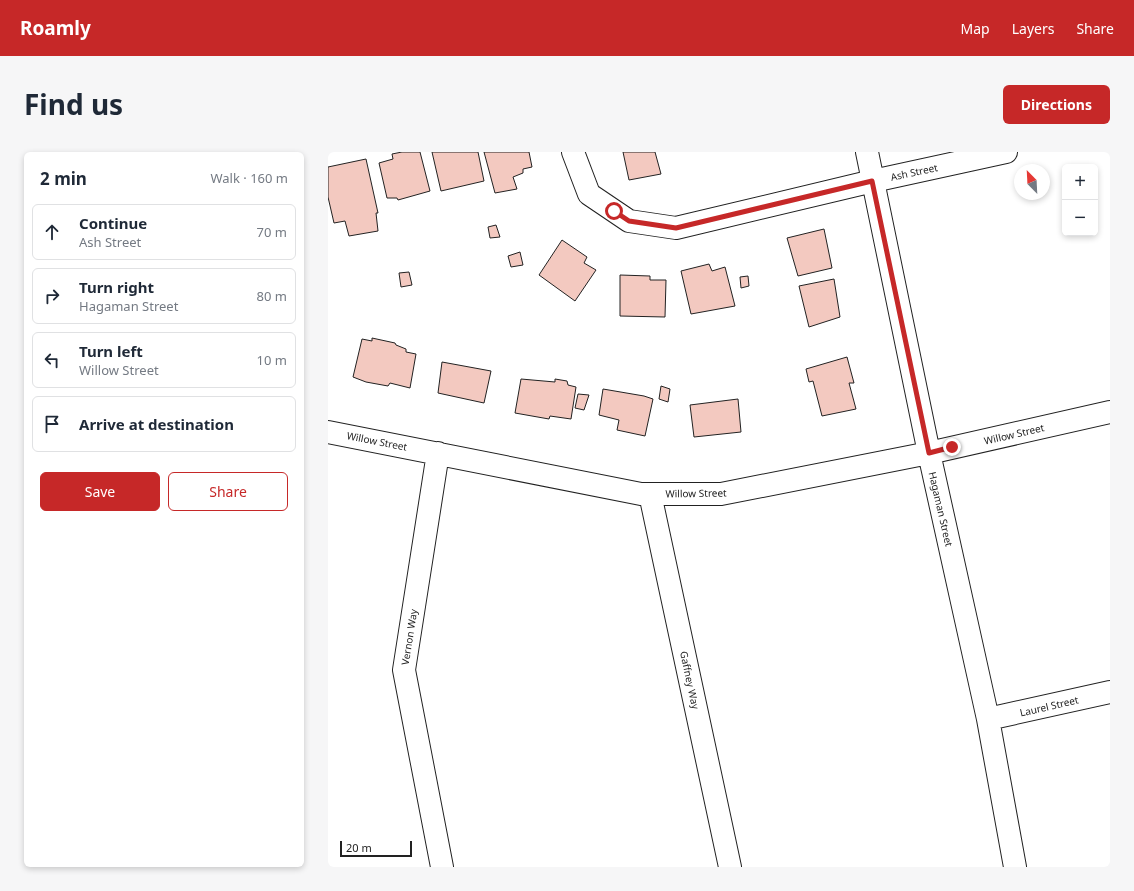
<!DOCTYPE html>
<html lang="en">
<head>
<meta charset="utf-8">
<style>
	:root { --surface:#fff; --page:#f6f6f7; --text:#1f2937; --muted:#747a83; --line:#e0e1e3; --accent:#c62828 }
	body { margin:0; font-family:"Noto Sans",sans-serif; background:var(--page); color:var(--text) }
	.controls { position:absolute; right:12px; top:12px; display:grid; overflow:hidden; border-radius:6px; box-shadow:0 2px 6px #0003 }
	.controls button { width:36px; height:36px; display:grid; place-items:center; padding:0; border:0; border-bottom:1px solid var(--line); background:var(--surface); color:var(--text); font:20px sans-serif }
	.compass { position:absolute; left:686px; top:12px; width:36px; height:36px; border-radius:50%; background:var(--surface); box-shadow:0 2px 6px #0003; rotate:336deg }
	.scale { position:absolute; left:12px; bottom:10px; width:72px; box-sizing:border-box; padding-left:4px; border:2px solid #222; border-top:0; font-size:11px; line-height:14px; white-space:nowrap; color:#222; -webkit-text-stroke:3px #fff; paint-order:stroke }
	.stop { position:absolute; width:12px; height:12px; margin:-9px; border:3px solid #c62828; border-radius:50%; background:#fff }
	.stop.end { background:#c62828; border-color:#fff; box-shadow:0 1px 4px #0008 }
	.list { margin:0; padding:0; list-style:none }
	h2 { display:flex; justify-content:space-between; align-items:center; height:52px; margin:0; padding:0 16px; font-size:17px }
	h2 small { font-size:13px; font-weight:400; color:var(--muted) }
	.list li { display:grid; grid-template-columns:26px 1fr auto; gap:12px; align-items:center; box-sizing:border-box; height:56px; margin:0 8px 8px; padding:0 8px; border:1px solid var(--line); border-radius:6px }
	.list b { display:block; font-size:15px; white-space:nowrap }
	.list p { margin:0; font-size:13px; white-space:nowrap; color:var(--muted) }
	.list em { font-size:13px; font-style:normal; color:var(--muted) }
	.actions { display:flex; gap:8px; padding:12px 16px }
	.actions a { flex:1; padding:9px 0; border:1px solid var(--accent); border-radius:6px; text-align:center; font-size:14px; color:var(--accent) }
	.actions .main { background:var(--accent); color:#fff }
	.icon { flex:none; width:22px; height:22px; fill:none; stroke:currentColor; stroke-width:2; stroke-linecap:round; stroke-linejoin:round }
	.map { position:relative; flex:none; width:782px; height:715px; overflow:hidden; border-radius:6px }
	header { display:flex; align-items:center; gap:24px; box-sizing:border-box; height:56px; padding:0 20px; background:var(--accent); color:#fff }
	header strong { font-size:19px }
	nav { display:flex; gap:22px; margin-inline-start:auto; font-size:14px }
	.intro { display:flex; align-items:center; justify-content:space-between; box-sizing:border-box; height:96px; padding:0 24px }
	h1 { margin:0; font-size:28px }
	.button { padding:10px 18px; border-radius:6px; background:var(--accent); color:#fff; font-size:14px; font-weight:700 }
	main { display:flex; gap:24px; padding:0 24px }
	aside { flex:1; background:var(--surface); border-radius:6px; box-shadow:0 2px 6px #0003 }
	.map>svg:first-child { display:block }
	.building { fill:#f3c9c0; stroke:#222 }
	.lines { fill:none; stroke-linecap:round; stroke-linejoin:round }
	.minor-casing { stroke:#222; stroke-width:24 }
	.minor { stroke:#fff; stroke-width:22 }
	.route { stroke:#c62828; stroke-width:5 }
	.labels { text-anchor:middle; stroke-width:3; stroke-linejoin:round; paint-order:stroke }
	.street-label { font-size:10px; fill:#222; stroke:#fff }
</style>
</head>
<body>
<header>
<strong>Roamly</strong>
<nav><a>Map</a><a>Layers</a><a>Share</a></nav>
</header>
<div class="intro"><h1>Find us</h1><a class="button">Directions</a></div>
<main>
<aside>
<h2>2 min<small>Walk · 160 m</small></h2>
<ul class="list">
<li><svg class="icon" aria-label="ahead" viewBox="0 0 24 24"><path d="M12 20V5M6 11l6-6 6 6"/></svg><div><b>Continue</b><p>Ash Street</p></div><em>70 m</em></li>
<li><svg class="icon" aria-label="right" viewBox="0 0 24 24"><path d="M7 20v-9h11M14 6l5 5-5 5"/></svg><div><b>Turn right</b><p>Hagaman Street</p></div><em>80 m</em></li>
<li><svg class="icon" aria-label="left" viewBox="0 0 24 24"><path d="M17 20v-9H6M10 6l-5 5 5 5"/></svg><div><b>Turn left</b><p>Willow Street</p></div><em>10 m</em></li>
<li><svg class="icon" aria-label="arrive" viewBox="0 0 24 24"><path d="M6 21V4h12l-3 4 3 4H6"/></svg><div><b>Arrive at destination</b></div></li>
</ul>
<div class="actions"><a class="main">Save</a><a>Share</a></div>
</aside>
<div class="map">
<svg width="782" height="715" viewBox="0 0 782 715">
	<rect width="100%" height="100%" fill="#fff"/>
	<path class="building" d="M 74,0 L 92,0 L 102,39 L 70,48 L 69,46 L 59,46 L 51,11 L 65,7 L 64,2 Z
		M 104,0 L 150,0 L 156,29 L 113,39 Z
		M 156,0 L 201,0 L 204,15 L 195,17 L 195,21 L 185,25 L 189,37 L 167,41 Z
		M 295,0 L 327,0 L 333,22 L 301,28 Z
		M 38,7 L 50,61 L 48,61 L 50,79 L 21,84 L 17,69 L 6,71 L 0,45 L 0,15 Z
		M 168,73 L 172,85 L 162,86 L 160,75 Z
		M 496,77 L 504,116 L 470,124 L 459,86 Z
		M 234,88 L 259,105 L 256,111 L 268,118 L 247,149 L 211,123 Z
		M 192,100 L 195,113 L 183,115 L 180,104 Z
		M 381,112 L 384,119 L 397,115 L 407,154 L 363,162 L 353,119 Z
		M 81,120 L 84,133 L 73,135 L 71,121 Z
		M 292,123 L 322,124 L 322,128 L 338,128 L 337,165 L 292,164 Z
		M 420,124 L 421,134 L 413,136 L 412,125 Z
		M 506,127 L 512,165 L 481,175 L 471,134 Z
		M 44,186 L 67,191 L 68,193 L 78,197 L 78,200 L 88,202 L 82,236 L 62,231 L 60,234 L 38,230 L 25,225 L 34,187 L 44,189 Z
		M 519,205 L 526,231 L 521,231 L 528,257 L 494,264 L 485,229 L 481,230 L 478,217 Z
		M 114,210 L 163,219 L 156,251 L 110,241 Z
		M 193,227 L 227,230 L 227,227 L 239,229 L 240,233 L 248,235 L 243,267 L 222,264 L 221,267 L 187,261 Z
		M 333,234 L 342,237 L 340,250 L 331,247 Z
		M 275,237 L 316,244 L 325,247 L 317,284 L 289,278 L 291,268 L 271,263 Z
		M 250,242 L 261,243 L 256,258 L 247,256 Z
		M 410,247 L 413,280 L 366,285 L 362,253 Z"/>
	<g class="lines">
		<g class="minor-casing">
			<path id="minor" d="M 245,0 L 261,42 L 301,69 L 348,76 L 545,29 L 678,0
				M 539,0 L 601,301 L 660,567 L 687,715
				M 0,280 L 313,342 L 393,342 L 601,301 L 782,260
				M 110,301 L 76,518 L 114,715
				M 322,342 L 402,715
				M 660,567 L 782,540"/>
		</g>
		<use href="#minor" class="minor"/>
	</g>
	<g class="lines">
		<path class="route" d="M 286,59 L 301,69 L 348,76 L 544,29 L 601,301 L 624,295"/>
	</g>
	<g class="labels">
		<g class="street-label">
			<text transform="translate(586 20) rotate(-12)" y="4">Ash Street</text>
			<text transform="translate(686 282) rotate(-13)" y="4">Willow Street</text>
			<text transform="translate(49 289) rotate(11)" y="4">Willow Street</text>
			<text transform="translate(368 341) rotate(-1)" y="4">Willow Street</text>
			<text transform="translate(613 357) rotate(77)" y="4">Hagaman Street</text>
			<text transform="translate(81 485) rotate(-81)" y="4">Vernon Way</text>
			<text transform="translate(362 528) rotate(78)" y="4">Gaffney Way</text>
			<text transform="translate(721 554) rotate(-13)" y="4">Laurel Street</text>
		</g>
	</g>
</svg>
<div class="controls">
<button>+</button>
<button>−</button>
</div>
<svg class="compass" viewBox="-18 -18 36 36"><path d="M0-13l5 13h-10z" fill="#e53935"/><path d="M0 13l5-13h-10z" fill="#747a83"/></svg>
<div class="scale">20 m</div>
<div class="stop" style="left:286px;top:59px"></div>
<div class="stop end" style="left:624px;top:295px"></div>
</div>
</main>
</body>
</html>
